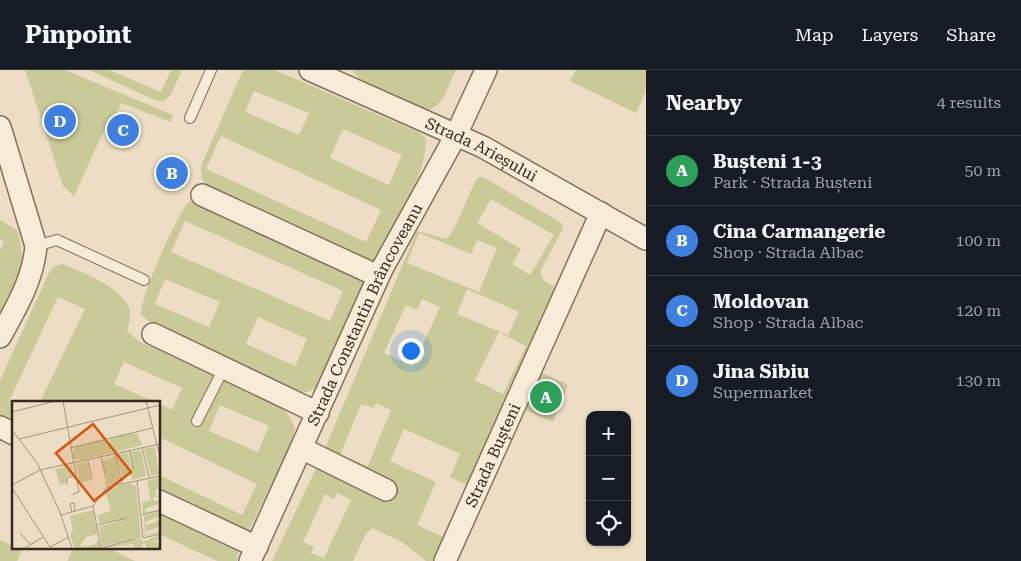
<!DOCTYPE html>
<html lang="en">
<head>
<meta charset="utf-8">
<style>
	:root { --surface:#171b24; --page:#20242c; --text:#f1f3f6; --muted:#9ea1a6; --line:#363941; --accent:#c79aa0 }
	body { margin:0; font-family:"Roboto Serif",serif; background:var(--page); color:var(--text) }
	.controls { position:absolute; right:15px; bottom:15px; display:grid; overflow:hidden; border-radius:10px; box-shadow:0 1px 4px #0004 }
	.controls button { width:45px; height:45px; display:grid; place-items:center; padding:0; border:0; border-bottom:1px solid var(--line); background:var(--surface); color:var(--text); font:25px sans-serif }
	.you { position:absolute; left:410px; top:280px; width:18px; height:18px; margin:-12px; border:4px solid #fff; border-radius:50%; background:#1a73e8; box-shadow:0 0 0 8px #1a73e833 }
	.badge { display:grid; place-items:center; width:32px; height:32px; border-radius:50%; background:var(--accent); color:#fff; font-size:16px; font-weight:700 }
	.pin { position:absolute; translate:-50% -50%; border:2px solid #fff; box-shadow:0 1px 5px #0006 }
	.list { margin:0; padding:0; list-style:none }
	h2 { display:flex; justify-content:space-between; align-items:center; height:65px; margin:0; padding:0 20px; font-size:21px }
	h2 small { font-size:16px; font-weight:400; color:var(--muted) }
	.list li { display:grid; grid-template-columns:32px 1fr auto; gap:15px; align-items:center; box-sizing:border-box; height:70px; padding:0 20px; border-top:1px solid var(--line) }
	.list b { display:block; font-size:19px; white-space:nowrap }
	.list p { margin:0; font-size:16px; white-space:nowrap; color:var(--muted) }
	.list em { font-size:16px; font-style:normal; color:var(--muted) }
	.icon { flex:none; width:28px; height:28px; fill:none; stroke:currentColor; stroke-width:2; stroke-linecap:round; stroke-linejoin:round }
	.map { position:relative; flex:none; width:646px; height:491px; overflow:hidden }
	header { display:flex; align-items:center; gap:30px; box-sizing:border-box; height:70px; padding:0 25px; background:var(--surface); border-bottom:1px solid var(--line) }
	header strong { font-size:24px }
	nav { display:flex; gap:28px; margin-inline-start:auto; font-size:18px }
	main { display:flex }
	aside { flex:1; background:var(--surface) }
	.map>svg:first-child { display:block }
	.green { fill:#c9ca98; fill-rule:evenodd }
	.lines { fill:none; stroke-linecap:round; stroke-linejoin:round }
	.service-casing { stroke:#876f5b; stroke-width:12 }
	.minor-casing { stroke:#876f5b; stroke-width:24 }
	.service { stroke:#f8ebd7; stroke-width:10 }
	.minor { stroke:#f8ebd7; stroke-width:21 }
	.labels { text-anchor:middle; stroke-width:4; stroke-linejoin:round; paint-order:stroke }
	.street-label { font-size:16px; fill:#37291f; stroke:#f4e8d3 }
	.inset-road { fill:none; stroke:#a49582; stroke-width:1 }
	.view { fill:#d6540e; fill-opacity:0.15; stroke:#d6540e; stroke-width:2.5 }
	.inset-edge { fill:none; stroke:#37291f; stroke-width:2.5 }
</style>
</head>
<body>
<header>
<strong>Pinpoint</strong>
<nav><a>Map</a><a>Layers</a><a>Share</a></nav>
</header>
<main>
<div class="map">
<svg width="646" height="491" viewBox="0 0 646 491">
	<rect width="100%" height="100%" fill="#edddc4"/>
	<path class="green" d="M 25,0 L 65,0 L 173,45 L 171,52 L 121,33 L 110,59 L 105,58 L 74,126 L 63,116 ZM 53,38 L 74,47 L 67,63 L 47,54 Z
		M 89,0 L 109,0 L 161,22 L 171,0 L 182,0 L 171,25 L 164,31 L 157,31 Z
		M 243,0 L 275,0 L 420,63 L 426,69 C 427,104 394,161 376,191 L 364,191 L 208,118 L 202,108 L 201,96 ZM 254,21 L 309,43 L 299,65 L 245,42 ZM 343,59 L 402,85 L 389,115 L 330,88 ZM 221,66 L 381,140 L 366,172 L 206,99 Z
		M 353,0 L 456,0 C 448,15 443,40 423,41 C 404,32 361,19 353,0 Z
		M 576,0 L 646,0 L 646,21 L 636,43 L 570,11 Z
		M 478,107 L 483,107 L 563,154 L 562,160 L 540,202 L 544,211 L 559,219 L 439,491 L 426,491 L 402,472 L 372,458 L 365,465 L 353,491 L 272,491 L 321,388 L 417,161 L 447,169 C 461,150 466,127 478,107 ZM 491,129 L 554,165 L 530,205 L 512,194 L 521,179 L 477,153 ZM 419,163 L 471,184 L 477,170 L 497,178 L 479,222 L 407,193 ZM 467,219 L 519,242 L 508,265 L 457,244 ZM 422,229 L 440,237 L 413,296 L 384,283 L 406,235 L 417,240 ZM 499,262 L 526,276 L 503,324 L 475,310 ZM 376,333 L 391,340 L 368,396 L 340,385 L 361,334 L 374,338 ZM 404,359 L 460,384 L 450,407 L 467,415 L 443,467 L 417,455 L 436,412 L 390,391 ZM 337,423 L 351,430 L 324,488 L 311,483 L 314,477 L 303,472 L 325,424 L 334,429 Z
		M 189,131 L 196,132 L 368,213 L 318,316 L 308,322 L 297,322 L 148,251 L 141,244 C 142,222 175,149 189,131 ZM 185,151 L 343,221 L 330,251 L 171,182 ZM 165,209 L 220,232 L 209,257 L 155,234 ZM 258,247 L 307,269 L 295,296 L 246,274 Z
		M 0,150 L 17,160 C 29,198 18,211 0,244 L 0,180 L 4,172 L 0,169 Z
		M 62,194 C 82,202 125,218 130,241 C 131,247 129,254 127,261 L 140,272 L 278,333 L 288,344 L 295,358 L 291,374 L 249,460 L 242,464 L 159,427 L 159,405 L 242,445 L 257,414 L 159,367 L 159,334 L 172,340 L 182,318 L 124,292 L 114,314 L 155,332 L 40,332 L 85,239 L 58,227 L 9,331 L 14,334 L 14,360 L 0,348 L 0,310 L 48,205 L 53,197 ZM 220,335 L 269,356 L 258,382 L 209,361 Z
		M 540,302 L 568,315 L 553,352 L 523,339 Z
		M 159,437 L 239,477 L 237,491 L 217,491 L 159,464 Z
		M 0,470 L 22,480 L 17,491 L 0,491 Z
		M 65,477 L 106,477 L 135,491 L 67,491 L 72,481 Z"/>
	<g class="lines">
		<g class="service-casing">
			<path id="service" d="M 190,48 L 211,0
				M 36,176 L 57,170 L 144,210
				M 197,351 L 224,298"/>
		</g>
		<g class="minor-casing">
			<g id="minor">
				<path id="s1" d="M 310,0 L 483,77 L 646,169"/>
				<path d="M 0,57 L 36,176 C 33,210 16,238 0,267"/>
				<path d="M 202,125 L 378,206"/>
				<path d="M 153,264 L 318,343"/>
				<path d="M 0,357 L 14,364"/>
				<path d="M 301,378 L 386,420"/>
				<path d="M 159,431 L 257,477"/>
				<path id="s2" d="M 250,491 L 382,199 L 456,65 L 486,0"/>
				<path id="s3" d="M 445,491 L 601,143"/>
			</g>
		</g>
		<use href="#service" class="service"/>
		<use href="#minor" class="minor"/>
	</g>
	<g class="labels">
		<g class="street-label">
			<text dy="6" stroke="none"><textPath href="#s1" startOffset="189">Strada Arieșului</textPath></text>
			<text dy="6" stroke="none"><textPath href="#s2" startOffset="272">Strada Constantin Brâncoveanu</textPath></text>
			<text dy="6" stroke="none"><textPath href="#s3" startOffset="116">Strada Bușteni</textPath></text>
		</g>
	</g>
	<g transform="translate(12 331)">
		<rect width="148" height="148" fill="#edddc4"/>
		<path d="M 124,32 L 131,44 L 70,59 L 62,58 L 61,49 L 66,45 L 94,38 L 95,45 L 98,45 L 98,37 ZM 143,46 L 147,73 L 139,75 L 132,48 ZM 129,49 L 134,75 L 120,79 L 119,74 L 110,75 L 104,54 L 115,51 L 121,69 L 118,51 ZM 103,55 L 108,81 L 94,85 L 91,60 ZM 75,61 L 79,79 L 68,82 L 64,63 ZM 59,65 L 62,73 L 54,76 L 55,81 L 48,84 L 43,68 ZM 147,76 L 147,91 L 147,88 L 143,89 L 144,95 L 147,95 L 141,97 L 142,100 L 147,99 L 147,103 L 133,108 L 134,111 L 147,109 L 131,113 L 130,101 L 139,99 L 135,80 ZM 117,82 L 124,85 L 129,137 L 90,145 L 87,126 L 115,118 L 87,122 L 86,114 L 99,110 L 93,89 ZM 81,109 L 86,133 L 74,136 L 68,146 L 82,144 L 86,139 L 89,147 L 63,147 L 58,134 L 61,129 L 58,115 ZM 147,110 L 147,116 L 133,121 L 134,124 L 147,119 L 147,126 L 133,131 L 134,134 L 147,130 L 147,132 L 133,135 L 132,115 ZM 147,134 L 147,139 L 141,140 L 147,142 L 147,147 L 134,147 L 133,142 L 130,143 L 131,147 L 117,147 L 123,146 L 122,143 L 91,147 L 128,138 L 131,141 Z" fill="#c9ca98"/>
		<path class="inset-road" d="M 51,0 L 67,91 L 59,94M 134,0 L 148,56M 0,11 L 43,0M 0,29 L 25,62 L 47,109 L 60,147M 7,38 L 148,4M 130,46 L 137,77M 58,47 L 140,27M 117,50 L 122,69M 103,53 L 110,83M 89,56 L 93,73M 76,60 L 80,78M 125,80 L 131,137 L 148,133M 0,84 L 28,69 L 148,43M 55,84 L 55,77 L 63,74M 0,87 L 38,146 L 57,136M 81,105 L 89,147M 60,111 L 58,103 L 62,102 L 63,110M 49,114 L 81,105 L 95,86 L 148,75M 130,114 L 148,109M 86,124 L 115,117M 8,132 L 19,144M 13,147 L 31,136M 89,147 L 123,138"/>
		<path class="view" d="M 81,23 L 119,71 L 82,100 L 44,52 Z"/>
		<rect width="148" height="148" class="inset-edge"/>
	</g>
</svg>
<div class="controls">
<button>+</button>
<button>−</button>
<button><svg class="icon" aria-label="locate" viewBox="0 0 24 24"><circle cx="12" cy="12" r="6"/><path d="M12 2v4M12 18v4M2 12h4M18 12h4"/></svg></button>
</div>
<div class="you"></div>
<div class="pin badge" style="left:546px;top:327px;background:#2e9e5b">A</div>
<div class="pin badge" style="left:172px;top:103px;background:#3f7fe0">B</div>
<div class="pin badge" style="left:123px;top:60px;background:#3f7fe0">C</div>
<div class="pin badge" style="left:60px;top:51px;background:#3f7fe0">D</div>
</div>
<aside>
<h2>Nearby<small>4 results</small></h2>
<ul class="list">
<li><span class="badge" style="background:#2e9e5b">A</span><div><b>Bușteni 1-3</b><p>Park · Strada Bușteni</p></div><em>50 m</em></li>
<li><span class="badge" style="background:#3f7fe0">B</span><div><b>Cina Carmangerie</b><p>Shop · Strada Albac</p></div><em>100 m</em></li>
<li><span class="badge" style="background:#3f7fe0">C</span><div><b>Moldovan</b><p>Shop · Strada Albac</p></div><em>120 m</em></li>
<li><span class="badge" style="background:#3f7fe0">D</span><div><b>Jina Sibiu</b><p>Supermarket</p></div><em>130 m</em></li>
</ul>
</aside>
</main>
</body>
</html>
